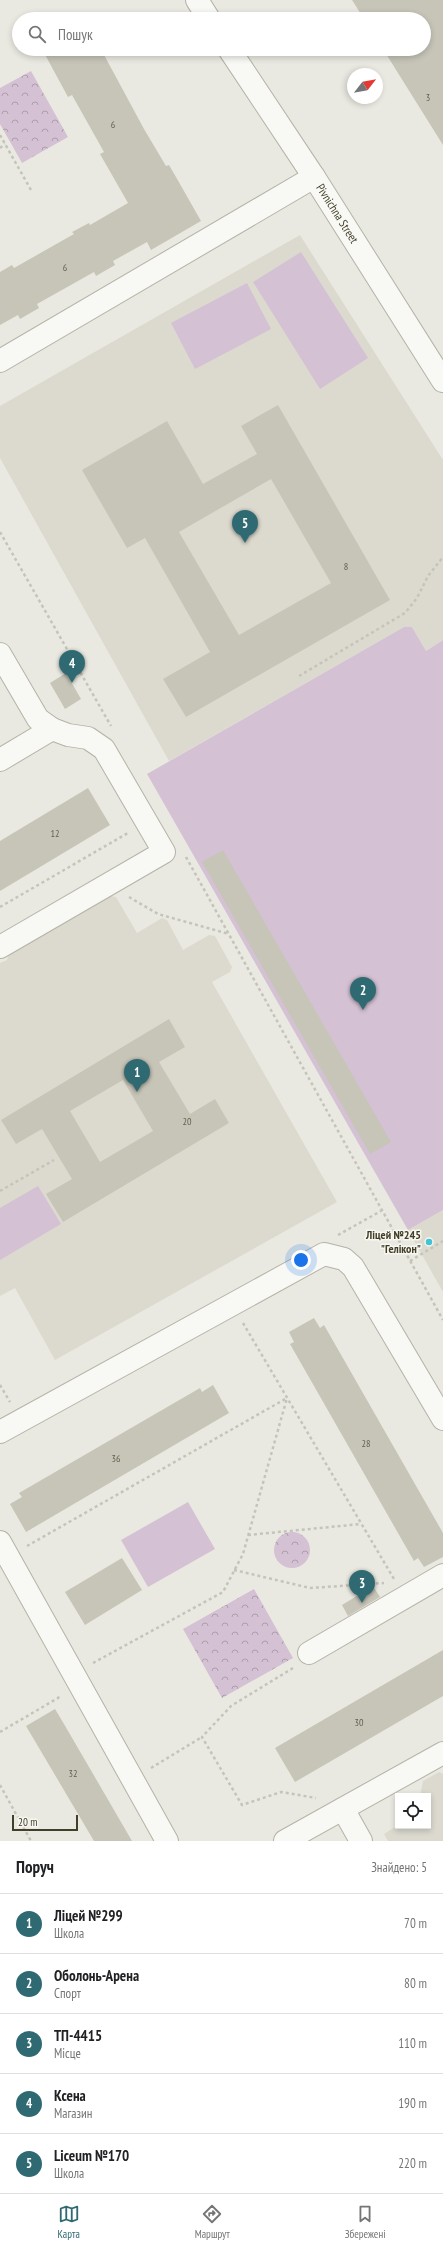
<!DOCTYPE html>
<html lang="uk">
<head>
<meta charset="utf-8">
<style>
	:root { --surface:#fff; --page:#f6f6f6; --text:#202124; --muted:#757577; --line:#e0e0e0; --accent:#2f6a73 }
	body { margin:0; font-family:"PT Sans Narrow",sans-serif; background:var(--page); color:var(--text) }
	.controls { position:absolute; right:12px; bottom:12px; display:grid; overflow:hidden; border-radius:0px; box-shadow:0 2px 6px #0003 }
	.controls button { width:36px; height:36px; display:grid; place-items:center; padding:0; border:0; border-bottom:1px solid var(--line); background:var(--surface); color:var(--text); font:20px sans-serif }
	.compass { position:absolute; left:347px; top:68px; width:36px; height:36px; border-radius:50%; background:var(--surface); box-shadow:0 2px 6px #0003; rotate:59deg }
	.scale { position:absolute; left:12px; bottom:10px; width:66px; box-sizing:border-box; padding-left:4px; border:2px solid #423f28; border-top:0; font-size:11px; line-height:14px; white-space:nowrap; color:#423f28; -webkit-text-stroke:3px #f7f6f0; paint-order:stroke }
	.you { position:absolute; left:301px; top:1260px; width:14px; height:14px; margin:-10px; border:3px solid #fff; border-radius:50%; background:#1a73e8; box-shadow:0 0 0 6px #1a73e833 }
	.badge { display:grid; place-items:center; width:26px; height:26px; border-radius:50%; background:var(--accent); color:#fff; font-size:13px; font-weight:700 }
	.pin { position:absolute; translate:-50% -33px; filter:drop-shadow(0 1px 2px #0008) }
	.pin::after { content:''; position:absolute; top:21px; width:14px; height:12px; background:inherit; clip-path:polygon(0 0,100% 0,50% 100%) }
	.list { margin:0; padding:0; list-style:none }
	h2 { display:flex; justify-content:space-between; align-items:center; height:52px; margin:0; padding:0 16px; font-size:17px }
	h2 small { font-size:13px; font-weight:400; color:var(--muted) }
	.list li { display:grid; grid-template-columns:26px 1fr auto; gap:12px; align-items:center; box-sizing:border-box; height:60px; padding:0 16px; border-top:1px solid var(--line) }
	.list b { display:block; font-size:15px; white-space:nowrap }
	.list p { margin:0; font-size:13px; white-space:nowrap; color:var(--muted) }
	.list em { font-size:13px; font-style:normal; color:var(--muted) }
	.icon { flex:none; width:22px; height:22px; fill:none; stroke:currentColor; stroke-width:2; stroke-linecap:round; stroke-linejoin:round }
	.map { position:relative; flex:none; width:443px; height:1841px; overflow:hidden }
	.search { position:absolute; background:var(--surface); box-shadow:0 2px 6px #0003; left:12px; right:12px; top:12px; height:44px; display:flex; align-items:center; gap:10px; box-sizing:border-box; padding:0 14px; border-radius:22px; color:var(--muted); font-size:15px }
	.sheet { height:352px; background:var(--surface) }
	nav { display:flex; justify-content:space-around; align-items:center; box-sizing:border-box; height:56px; border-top:1px solid var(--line); background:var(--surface); font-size:11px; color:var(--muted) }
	nav a { display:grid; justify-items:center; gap:2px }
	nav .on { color:var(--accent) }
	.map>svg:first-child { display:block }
	.built { fill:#dcdacf }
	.park { fill:url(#park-crowns) }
	.pitch { fill:#d4c1d4 }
	.building { fill:#c7c5b8; fill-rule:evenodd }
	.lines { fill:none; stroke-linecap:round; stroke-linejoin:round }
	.minor-casing { stroke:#b4b3a6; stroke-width:24 }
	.path { stroke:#c5c4bb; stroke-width:2.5; stroke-dasharray:3 3; stroke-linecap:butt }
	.minor { stroke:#f8f8f4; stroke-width:22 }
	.poi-dot { fill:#41c4d3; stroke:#f7f6f0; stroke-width:1.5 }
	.labels { text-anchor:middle; stroke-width:3; stroke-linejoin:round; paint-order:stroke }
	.number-label { font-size:10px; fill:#63604c }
	.street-label { font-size:12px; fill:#423f28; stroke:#f7f6f0 }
	.poi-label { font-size:12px; font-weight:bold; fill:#423f28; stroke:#f7f6f0; text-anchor:end }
</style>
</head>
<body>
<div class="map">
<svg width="443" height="1841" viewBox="0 0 443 1841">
	<defs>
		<pattern id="park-crowns" width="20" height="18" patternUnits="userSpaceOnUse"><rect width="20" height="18" fill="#d4c1d4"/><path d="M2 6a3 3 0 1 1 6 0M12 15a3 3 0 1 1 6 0" fill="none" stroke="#ae9eac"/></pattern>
	</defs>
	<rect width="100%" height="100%" fill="#eae9e1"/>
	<path class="built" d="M 300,235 L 443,460 L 443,640 L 426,651 L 412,627 L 404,627 L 169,761 L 0,458 L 0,406 Z
		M 111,896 L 116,897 L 137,933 L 162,918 L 167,920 L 183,950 L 209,935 L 215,936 L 232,967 L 230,972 L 212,982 L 337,1202 L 55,1360 L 15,1288 L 0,1296 L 0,963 L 7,960 L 9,954 Z
		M 443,1210 L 443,1292 L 408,1230 Z
		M 439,1772 L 443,1774 L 443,1841 L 388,1841 L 384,1834 L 398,1825 L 428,1826 L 428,1796 L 420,1796 L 423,1781 Z"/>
	<path class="park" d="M 31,71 L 68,137 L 22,163 L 0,124 L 0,88 Z
		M274 1550a18 18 0 1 1 36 0a18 18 0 1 1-36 0Z
		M 254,1589 L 293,1658 L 222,1698 L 183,1629 Z"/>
	<path class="pitch" d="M 301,252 L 368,358 L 320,389 L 253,282 Z
		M 247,283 L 271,329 L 195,369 L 171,323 Z
		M 404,627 L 412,627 L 426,651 L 443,640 L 443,1210 L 408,1230 L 147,774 Z
		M 38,1186 L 61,1224 L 0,1260 L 0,1208 Z
		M 188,1502 L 215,1549 L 148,1587 L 121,1540 Z"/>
	<path class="building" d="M 352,0 L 443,0 L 443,145 L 383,49 L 424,49 L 424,19 L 364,19 Z
		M 42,49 L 95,49 L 99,56 L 103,53 L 144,129 L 166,166 L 169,165 L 176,177 L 201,221 L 151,250 L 147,242 L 113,261 L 115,265 L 96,276 L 94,272 L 37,304 L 39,308 L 20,319 L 18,315 L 0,325 L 0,272 L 12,265 L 14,268 L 74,234 L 72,232 L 89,223 L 90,225 L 128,203 L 100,154 L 104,152 L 72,95 L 68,97 Z
		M 278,405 L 390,600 L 186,717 L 163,679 L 210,652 L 145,538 L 127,548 L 82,470 L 167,421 L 203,484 L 257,454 L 241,426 ZM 271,479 L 331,583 L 239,635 L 179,532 Z
		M 66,673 L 81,699 L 65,709 L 50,683 Z
		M 88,788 L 110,825 L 0,891 L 0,841 Z
		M 223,850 L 391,1142 L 370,1154 L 202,862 Z
		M 169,1019 L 185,1047 L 159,1062 L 190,1114 L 215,1099 L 229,1123 L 63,1222 L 46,1194 L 72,1179 L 42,1129 L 16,1144 L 1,1120 ZM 123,1080 L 153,1131 L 100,1162 L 70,1111 Z
		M 314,1318 L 320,1328 L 324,1325 L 443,1533 L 443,1557 L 424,1567 L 418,1558 L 414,1561 L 290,1344 L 294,1342 L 289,1332 Z
		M 213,1385 L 229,1413 L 26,1532 L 10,1504 L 22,1497 L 19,1493 L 200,1388 L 202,1392 Z
		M 122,1558 L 142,1590 L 85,1625 L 65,1592 Z
		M 373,1586 L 380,1597 L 348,1616 L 342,1605 Z
		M 443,1650 L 443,1696 L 295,1782 L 275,1748 Z
		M 55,1709 L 64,1724 L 132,1841 L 94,1841 L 26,1726 Z"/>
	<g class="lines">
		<g class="minor-casing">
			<g id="minor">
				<path d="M 197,0 L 209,19"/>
				<path id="s1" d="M 229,49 L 314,177 L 443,381"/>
				<path d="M 0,361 L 314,177"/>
				<path d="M 0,654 L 38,719 L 52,729 L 68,735 L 88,738 L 104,749 L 164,852 L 0,947"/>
				<path d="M 0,760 L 52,729"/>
				<path d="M 0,1432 L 324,1254 L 344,1259 L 353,1267 L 443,1419"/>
				<path d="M 0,1542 L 167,1841"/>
				<path d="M 309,1653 L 443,1575"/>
				<path d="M 343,1809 L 361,1841"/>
				<path d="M 285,1841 L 443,1753"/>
			</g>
		</g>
		<path class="path" d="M 0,135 L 31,190
			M 0,148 L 5,144
			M 0,532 L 111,726
			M 299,676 L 405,613 L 417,598 L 428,576 L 443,557
			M 186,857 L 443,1320
			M 129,897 L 158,914 L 229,934
			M 0,907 L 128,833
			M 0,1191 L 54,1160
			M 338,1235 L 381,1211
			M 410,1261 L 443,1241
			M 243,1323 L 394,1579
			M 0,1385 L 10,1402
			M 248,1535 L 361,1524
			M 27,1546 L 287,1398
			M 234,1570 L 310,1588 L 384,1583
			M 93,1663 L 223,1592 L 243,1554 L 287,1398
			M 293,1668 L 231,1706 L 202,1737 L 242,1805 L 281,1792 L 316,1798
			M 0,1732 L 58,1698 L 61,1695
			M 151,1768 L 202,1737
			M 0,1785 L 31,1841"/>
		<use href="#minor" class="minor"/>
	</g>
	<circle class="poi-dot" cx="429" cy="1242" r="4"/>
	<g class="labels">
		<g class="number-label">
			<text x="428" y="101">3</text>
			<text x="113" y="128">6</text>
			<text x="65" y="271">6</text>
			<text x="346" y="570">8</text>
			<text x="55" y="837">12</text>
			<text x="187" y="1125">20</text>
			<text x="366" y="1447">28</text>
			<text x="116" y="1462">36</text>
			<text x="359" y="1726">30</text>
			<text x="73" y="1777">32</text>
		</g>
		<g class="street-label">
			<text dy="4" stroke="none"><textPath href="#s1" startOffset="197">Pivnichna Street</textPath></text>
		</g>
		<g class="poi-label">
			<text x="421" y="1239">Ліцей №245<tspan x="421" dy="14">"Гелікон"</tspan></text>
		</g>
	</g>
</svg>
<div class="controls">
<button><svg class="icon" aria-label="locate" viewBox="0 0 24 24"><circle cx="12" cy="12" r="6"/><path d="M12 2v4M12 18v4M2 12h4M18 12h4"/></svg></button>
</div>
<svg class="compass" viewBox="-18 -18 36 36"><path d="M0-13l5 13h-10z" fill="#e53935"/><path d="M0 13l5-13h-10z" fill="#757577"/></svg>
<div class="scale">20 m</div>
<div class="you"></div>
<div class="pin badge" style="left:137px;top:1092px">1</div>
<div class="pin badge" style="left:363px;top:1010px">2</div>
<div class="pin badge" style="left:362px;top:1603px">3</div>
<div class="pin badge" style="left:72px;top:683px">4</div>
<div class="pin badge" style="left:245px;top:543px">5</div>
<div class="search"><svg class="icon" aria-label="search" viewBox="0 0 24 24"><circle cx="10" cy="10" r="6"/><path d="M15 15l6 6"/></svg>Пошук</div>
</div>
<section class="sheet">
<h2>Поруч<small>Знайдено: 5</small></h2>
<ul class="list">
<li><span class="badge">1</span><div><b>Ліцей №299</b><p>Школа</p></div><em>70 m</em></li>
<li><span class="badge">2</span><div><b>Оболонь-Арена</b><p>Спорт</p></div><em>80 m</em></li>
<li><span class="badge">3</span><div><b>ТП-4415</b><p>Місце</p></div><em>110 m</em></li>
<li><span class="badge">4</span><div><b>Ксена</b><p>Магазин</p></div><em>190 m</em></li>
<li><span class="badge">5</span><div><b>Liceum №170</b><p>Школа</p></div><em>220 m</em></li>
</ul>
</section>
<nav>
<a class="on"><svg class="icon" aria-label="map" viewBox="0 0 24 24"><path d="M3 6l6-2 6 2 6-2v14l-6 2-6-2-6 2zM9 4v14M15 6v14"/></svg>Карта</a>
<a><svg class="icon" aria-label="directions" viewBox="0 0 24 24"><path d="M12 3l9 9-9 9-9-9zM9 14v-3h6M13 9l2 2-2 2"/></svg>Маршрут</a>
<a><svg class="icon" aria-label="saved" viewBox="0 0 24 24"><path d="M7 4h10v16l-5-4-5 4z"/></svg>Збережені</a>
</nav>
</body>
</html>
